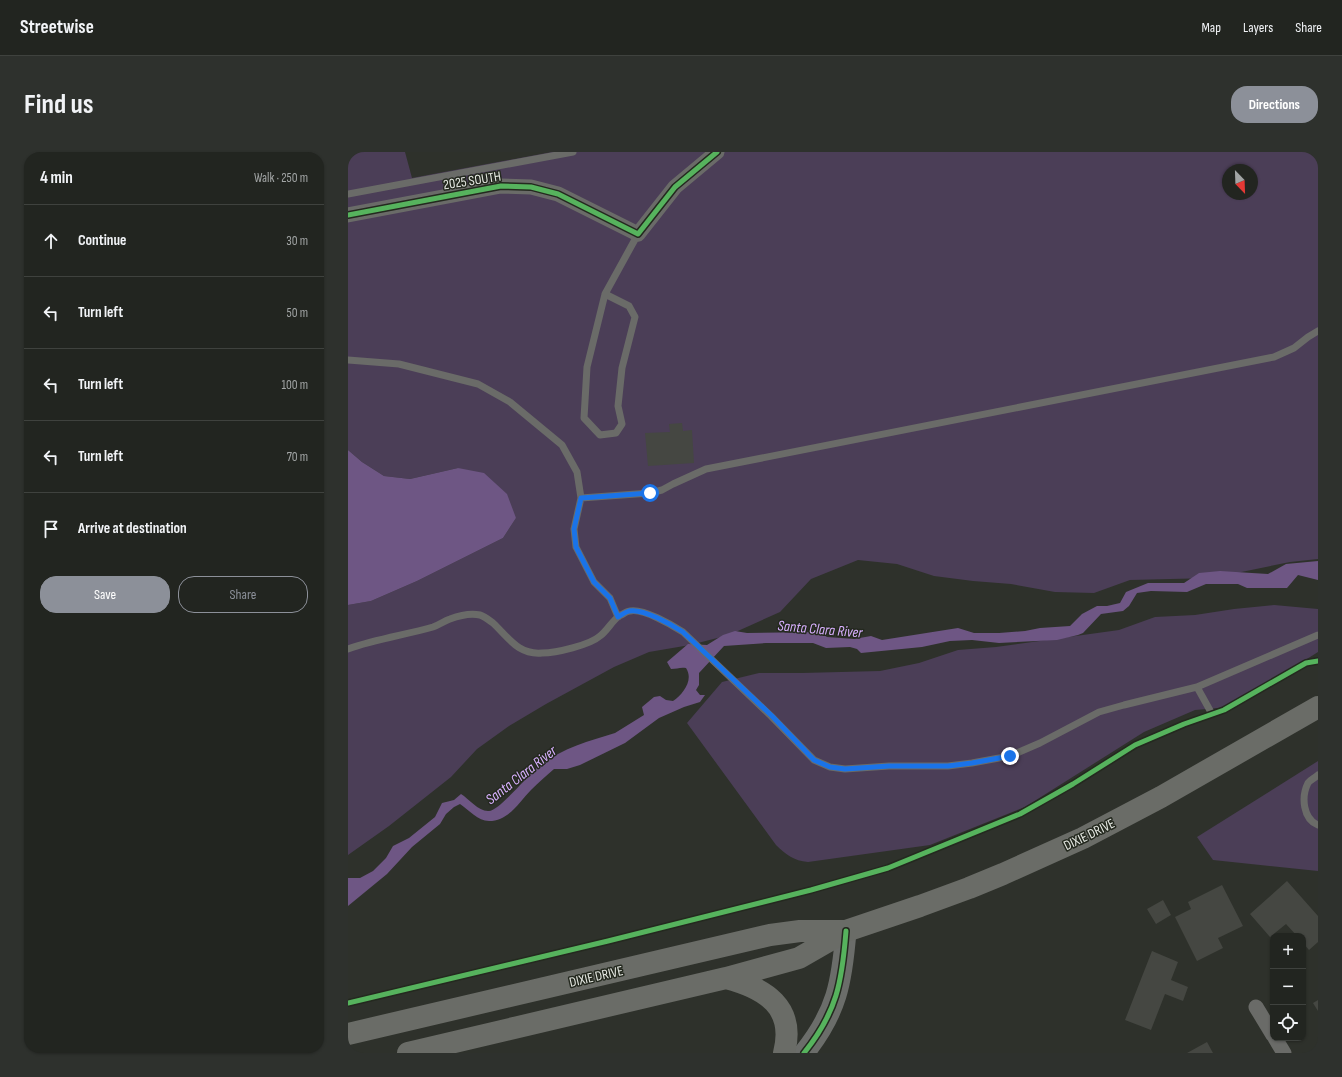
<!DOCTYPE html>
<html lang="en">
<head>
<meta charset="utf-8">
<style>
	:root { --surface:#222520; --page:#2e312d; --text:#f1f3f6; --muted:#a2a5a5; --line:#3f423e; --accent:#8c9099 }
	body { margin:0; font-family:"Sofia Sans Condensed",sans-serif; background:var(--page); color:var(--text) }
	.controls { position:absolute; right:12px; bottom:12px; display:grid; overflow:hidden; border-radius:8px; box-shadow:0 1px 3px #0004 }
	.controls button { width:36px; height:36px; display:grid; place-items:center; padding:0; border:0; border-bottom:1px solid var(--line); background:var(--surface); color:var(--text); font:20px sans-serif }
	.compass { position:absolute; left:874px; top:12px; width:36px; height:36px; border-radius:50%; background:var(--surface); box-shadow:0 1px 3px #0004; rotate:157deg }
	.stop { position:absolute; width:12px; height:12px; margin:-9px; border:3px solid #1a73e8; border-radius:50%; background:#fff }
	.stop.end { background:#1a73e8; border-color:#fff; box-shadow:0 1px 4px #0008 }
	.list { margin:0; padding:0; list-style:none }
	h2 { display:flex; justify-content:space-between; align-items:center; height:52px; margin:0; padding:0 16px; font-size:17px }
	h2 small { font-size:13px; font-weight:400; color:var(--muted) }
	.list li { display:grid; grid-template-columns:26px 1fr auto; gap:12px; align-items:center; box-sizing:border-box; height:72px; padding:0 16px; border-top:1px solid var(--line) }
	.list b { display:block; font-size:15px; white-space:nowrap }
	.list em { font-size:13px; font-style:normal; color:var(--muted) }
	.actions { display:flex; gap:8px; padding:12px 16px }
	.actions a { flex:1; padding:9px 0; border:1px solid var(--accent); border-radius:16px; text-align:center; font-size:14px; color:var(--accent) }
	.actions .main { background:var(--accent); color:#fff }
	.icon { flex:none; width:22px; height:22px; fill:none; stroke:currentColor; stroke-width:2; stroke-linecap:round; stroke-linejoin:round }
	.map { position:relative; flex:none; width:970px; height:901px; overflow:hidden; border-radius:16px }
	header { display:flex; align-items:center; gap:24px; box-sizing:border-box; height:56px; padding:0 20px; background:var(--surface); border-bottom:1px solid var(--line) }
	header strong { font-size:19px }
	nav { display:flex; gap:22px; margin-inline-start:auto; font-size:14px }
	.intro { display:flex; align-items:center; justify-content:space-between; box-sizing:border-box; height:96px; padding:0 24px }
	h1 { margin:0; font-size:28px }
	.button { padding:10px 18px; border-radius:16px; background:var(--accent); color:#fff; font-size:14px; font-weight:700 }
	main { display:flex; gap:24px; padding:0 24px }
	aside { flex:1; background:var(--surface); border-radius:16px; box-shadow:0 1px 3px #0004 }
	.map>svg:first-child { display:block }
	.green { fill:#4b3e57; fill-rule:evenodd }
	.water { fill:#6e5684 }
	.building { fill:#454742 }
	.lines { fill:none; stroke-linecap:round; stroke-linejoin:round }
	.lane { stroke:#6a6b68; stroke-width:7 }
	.street { stroke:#6a6b68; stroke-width:15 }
	.secondary { stroke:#6b6d6a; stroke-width:21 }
	.primary { stroke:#6a6c67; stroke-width:22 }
	.cycleway-casing { stroke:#24291f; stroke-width:8 }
	.cycleway { stroke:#56b35d; stroke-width:5 }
	.route { stroke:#1a73e8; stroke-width:5 }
	.labels { text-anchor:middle; stroke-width:3; stroke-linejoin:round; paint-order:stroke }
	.street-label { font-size:14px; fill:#e7eae4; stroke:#24291f }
	.water-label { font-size:15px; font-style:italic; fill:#d8b0fe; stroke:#24291f }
</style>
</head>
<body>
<header>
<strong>Streetwise</strong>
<nav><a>Map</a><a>Layers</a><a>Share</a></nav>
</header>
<div class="intro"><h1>Find us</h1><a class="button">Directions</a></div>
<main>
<aside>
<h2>4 min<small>Walk · 250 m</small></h2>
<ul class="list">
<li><svg class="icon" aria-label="ahead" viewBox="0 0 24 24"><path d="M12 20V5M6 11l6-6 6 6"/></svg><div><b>Continue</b></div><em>30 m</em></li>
<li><svg class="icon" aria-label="left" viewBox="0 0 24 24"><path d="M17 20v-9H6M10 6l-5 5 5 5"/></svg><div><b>Turn left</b></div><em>50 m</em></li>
<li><svg class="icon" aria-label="left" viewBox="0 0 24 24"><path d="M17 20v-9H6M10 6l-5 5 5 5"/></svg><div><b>Turn left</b></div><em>100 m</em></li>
<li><svg class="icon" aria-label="left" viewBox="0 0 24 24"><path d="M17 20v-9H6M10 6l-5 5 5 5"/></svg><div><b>Turn left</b></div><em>70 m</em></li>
<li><svg class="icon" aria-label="arrive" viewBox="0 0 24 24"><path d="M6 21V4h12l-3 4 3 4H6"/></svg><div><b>Arrive at destination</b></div></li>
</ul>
<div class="actions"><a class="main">Save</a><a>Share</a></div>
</aside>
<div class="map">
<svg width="970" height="901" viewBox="0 0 970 901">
	<rect width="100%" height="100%" fill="#2e312b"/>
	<path class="green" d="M 0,0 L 57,0 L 64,26 L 204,0 L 970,0 L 970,407 L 942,410 L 864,426 L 782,428 L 746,441 L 707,440 L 663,432 L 625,429 L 586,424 L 549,412 L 510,408 L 463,427 L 432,460 L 381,483 L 342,493 L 301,500 L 266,515 L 198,552 L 161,574 L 129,597 L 103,625 L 41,674 L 0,703 L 0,453 L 23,449 L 69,429 L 155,386 L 168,366 L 110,316 L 62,327 L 36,324 L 14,310 L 0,298 ZM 880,18 L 904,18 L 904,42 L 880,42 Z
		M 926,453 L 970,457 L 970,500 L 883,555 L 847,558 L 796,580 L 677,655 L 582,693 L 460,710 C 446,709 437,702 428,693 L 339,571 L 374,530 L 411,521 L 454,521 L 532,519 L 571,511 L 610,498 L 648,495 L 771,478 L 807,465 L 847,463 L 886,457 Z
		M 970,609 L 970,719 L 865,708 L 849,685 Z"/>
	<path class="water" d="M 0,298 L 14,310 L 36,324 L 62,327 L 110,316 L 136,321 L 159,342 L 168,366 L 155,386 L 69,429 L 23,449 L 0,453 Z
		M 970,409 L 970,428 L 950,423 L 939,436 L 899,436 L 890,432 L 858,432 L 839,440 L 803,439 L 789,441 L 781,454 L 775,459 L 753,462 L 735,481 L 730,483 L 709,488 L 651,491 L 624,488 L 602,489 L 574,495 L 513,501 L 509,497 L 502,495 L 478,496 L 465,491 L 418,491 L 376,494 L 351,521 L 351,533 L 348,538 L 352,543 L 357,543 L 352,550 L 336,555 L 311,566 L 277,591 L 232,613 L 219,617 L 206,617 C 198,624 190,631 183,638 C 171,650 161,669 141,669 C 130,669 121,658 112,652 L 106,655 L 98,662 L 92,672 L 64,695 L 39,722 L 0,754 L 0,726 L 12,726 L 25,719 L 38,706 L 45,694 L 61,686 L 87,665 L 94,651 L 106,648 L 113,642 C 121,647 131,660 141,659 C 151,659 181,622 191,614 C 213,597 240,589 267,581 L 296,563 L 294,555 L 306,545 L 312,544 L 318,548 L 325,549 C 335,542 346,528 338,516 C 332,515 329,517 323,517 L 319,510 L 340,492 L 359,493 L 375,483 L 387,479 L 399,481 L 471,480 L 479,485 L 506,487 L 523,484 L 534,488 L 610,476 L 626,481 L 651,481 L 677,479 L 692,476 L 722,474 L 734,462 L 749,454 L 759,454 L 772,451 L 778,440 L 800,431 L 836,431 L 851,421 L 872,419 L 920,422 L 938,412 Z"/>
	<path class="building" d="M 334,271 L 335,279 L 344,278 L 346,311 L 300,314 L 297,281 L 322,280 L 321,272 Z
		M 939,729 L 970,764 L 970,790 L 961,798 L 955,791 L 955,784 L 949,784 L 938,772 L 922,785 L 902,762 Z
		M 874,733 L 895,774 L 870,786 L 875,796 L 849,809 L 827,765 L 843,757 L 840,750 Z
		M 815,748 L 823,763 L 808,772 L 799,757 Z
		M 804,799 L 830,810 L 823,828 L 840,835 L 835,849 L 817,842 L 803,878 L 777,868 Z
		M 970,848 L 970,859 L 965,851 Z
		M 859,890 L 865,901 L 839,901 Z"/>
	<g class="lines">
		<path class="lane" d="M 0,42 L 225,0
			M 257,142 L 281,154 L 287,165 L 274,216 L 270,254 L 274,272 L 268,281 L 252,283 L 236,266 L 239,215 L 257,142 L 290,82
			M 0,208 L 51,212 L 130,232 L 162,250 L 214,293 L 229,320 L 233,346 L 226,377 L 228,395 L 246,430 L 262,446 L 270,465
			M 233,346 L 302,341 L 314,338 L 325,332 L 358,317 L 926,205 L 946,196 L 960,185 L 970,179
			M 0,497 C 27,487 57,483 85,475 C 91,473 96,469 102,467 C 110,464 123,461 132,463 C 136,464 141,468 145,471 C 161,486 170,503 194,501 C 208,501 242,493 252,484 C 259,479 264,469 271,464 C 274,463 279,459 282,459 C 295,456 324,473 335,480 L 423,564 L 466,608 L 482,615 L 497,617 L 541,614 L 600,614 L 624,611 L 662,604 L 692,591 L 751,560 L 776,553 L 849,535 L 864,562
			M 849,535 L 970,483
			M 970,623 C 967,626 962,628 960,631 C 953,645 955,667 970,673"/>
		<path class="street" d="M 0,63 L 153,34 L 183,35 L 210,42 L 290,82 L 327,35 L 369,0
			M 908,855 L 925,883
			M 927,886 L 936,901"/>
		<path class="secondary" d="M 456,901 C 489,860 494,830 498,779"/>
		<path class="primary" d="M 378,826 C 417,836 448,855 436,901
			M 0,882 L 422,783 L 452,779 L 496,779
			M 60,901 L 378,826 L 451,806 L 498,779 L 572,754 L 621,736 L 655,722 L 735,686 L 813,645 L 970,555"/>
		<g class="cycleway-casing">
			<path id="cycleway" d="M 0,63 L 153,34 L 183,35 L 210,42 L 290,82 L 327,35 L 369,0
				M 0,851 L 260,789 L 463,738 L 540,716 L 672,662 L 725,632 L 787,593 L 836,572 L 876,558 L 958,511 L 970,509
				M 456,901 C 489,860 494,830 498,779"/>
		</g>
		<use href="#cycleway" class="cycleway"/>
	</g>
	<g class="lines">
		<path class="route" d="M 302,341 L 233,346 L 226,377 L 228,395 L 246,430 L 262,446 L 270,465 C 273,463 278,460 281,459 C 295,456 324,473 335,480 L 424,564 L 466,608 L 482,615 L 497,617 L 541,614 L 600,614 L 624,611 L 662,604"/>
	</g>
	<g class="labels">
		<g class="street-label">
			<text transform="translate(124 28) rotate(-9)" y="5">2025 SOUTH</text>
			<text transform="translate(741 682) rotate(-26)" y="5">DIXIE DRIVE</text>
			<text transform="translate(248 824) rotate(-13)" y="5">DIXIE DRIVE</text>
		</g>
		<g class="water-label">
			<text transform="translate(472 477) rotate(5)" y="5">Santa Clara River</text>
			<text transform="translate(173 623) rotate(-38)" y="5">Santa Clara River</text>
		</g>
	</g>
</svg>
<div class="controls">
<button>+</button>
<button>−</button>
<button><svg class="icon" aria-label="locate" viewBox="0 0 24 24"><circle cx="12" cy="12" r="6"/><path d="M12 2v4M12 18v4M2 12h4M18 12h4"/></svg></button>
</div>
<svg class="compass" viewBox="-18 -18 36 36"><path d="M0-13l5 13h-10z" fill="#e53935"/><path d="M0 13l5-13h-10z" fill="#a2a5a5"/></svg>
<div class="stop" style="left:302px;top:341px"></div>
<div class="stop end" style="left:662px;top:604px"></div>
</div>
</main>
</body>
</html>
